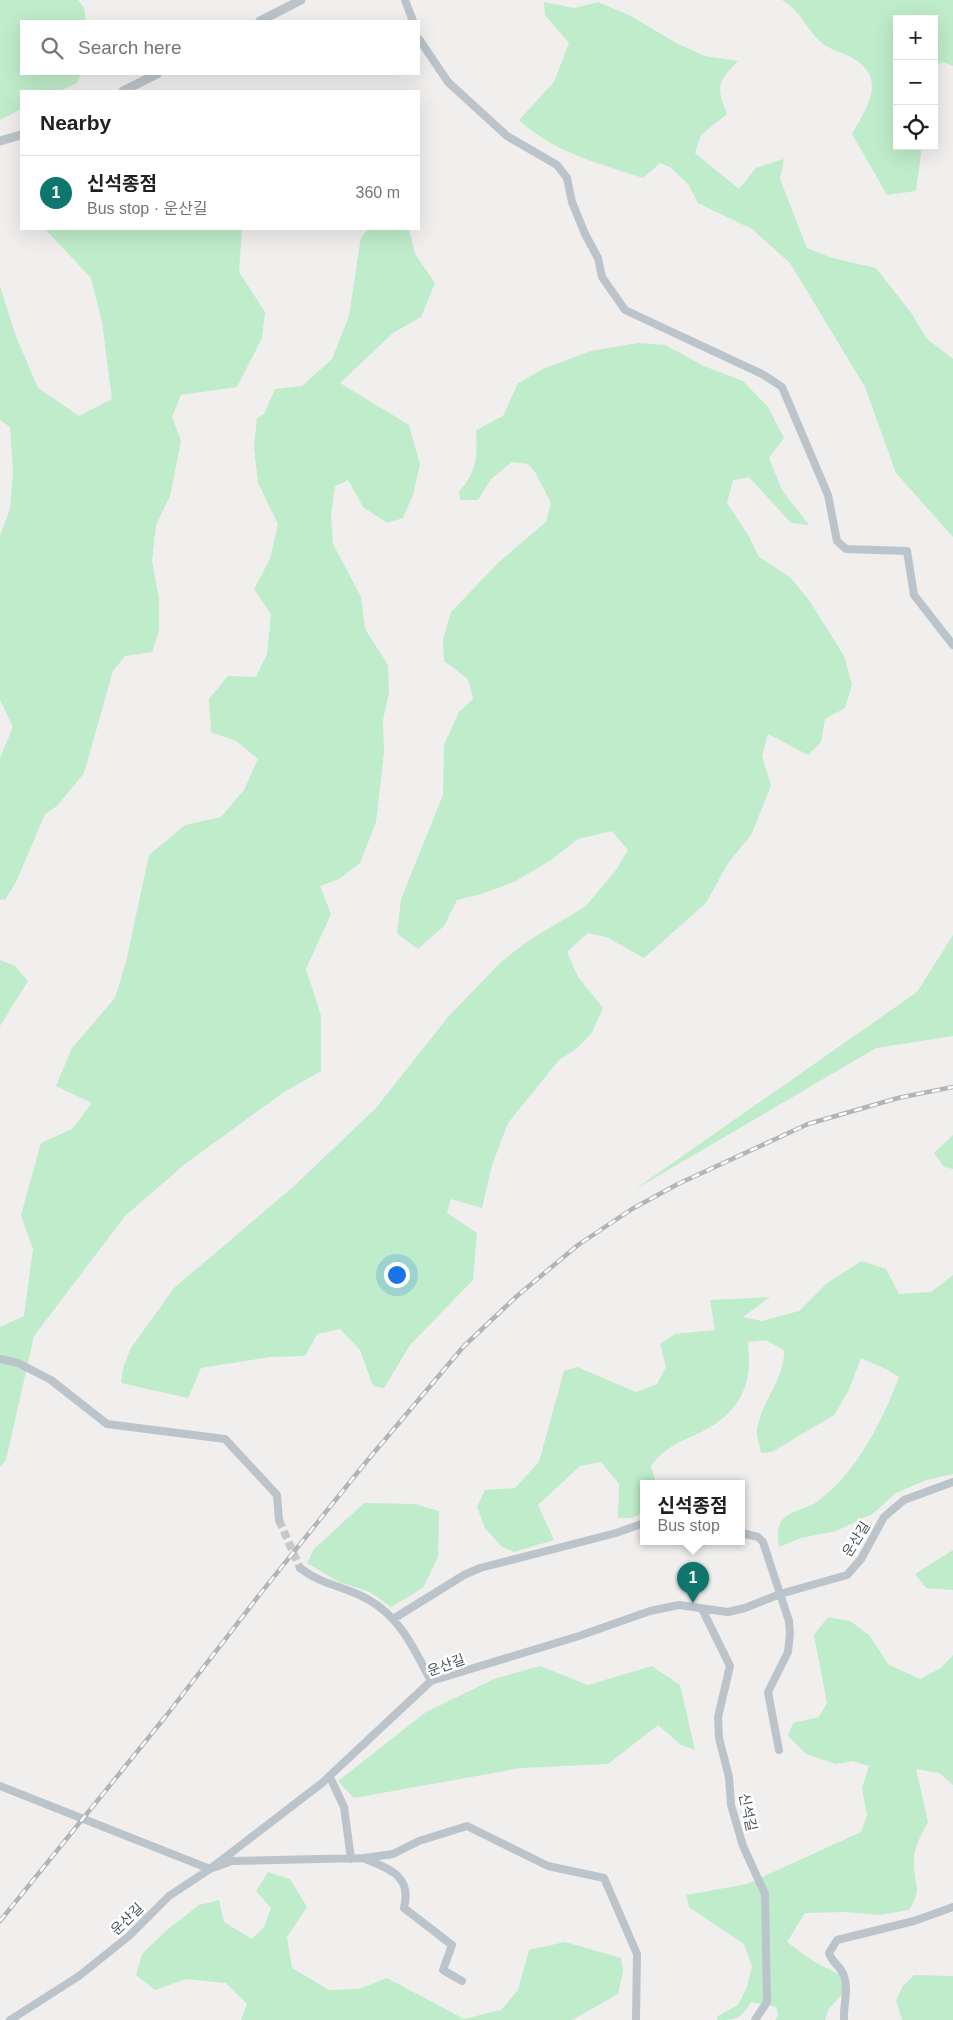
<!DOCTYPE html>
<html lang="en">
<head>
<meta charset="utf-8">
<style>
	:root { --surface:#fff; --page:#f2f2f2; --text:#202124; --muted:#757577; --line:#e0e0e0; --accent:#0f766e }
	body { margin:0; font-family:Arial,"Noto Sans KR",sans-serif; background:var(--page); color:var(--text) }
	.controls { position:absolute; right:15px; top:15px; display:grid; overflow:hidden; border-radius:0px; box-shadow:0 5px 20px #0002 }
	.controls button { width:45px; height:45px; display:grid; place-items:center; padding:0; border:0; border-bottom:1px solid var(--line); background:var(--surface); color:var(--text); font:25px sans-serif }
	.you { position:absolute; left:396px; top:1274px; width:18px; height:18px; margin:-12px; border:4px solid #fff; border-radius:50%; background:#1a73e8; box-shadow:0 0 0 8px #1a73e833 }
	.badge { display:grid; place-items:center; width:32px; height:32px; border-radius:50%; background:var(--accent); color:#fff; font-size:16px; font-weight:700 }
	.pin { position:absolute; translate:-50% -41px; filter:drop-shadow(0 1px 2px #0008) }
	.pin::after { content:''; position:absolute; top:26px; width:18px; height:15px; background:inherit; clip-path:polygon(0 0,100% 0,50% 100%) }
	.popup { position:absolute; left:640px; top:1480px; width:105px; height:65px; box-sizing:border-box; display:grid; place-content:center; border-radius:0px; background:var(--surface); filter:drop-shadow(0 1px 4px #0005); font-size:16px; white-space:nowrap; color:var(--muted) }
	.popup b { font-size:19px; color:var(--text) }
	.popup::after { content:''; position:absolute; left:50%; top:100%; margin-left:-10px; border:10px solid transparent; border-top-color:var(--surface) }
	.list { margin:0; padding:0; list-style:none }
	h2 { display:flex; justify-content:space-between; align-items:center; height:65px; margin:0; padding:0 20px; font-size:21px }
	h2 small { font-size:16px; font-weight:400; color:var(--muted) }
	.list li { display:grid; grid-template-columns:32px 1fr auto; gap:15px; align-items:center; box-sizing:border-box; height:75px; padding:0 20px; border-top:1px solid var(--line) }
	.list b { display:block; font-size:19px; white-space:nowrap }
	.list p { margin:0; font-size:16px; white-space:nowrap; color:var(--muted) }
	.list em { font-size:16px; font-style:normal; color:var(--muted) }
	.icon { flex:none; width:28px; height:28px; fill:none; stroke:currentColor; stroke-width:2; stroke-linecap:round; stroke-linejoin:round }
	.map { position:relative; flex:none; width:953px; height:2020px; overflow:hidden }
	.search { position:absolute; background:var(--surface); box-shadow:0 5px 20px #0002; left:20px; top:20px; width:400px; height:55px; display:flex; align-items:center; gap:12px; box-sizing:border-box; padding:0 18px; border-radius:0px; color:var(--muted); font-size:19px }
	.panel { position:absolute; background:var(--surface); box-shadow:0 5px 20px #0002; left:20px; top:90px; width:400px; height:140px; border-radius:0px }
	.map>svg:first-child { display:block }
	.green { fill:#bfecca }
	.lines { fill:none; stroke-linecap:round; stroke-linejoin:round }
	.minor-tunnel { stroke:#c7c8c9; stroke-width:8; stroke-dasharray:8 4; stroke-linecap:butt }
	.minor { stroke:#bac4ca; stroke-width:8 }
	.tertiary { stroke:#bac4ca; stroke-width:9 }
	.rail-casing { stroke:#b1b4b8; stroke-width:4.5 }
	.rail { stroke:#fff; stroke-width:2.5; stroke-dasharray:8; stroke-linecap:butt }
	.labels { text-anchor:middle; stroke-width:5; stroke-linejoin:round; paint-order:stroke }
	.street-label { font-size:14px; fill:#48545a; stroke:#fff }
</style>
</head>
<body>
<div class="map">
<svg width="953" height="2020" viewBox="0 0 953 2020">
	<rect width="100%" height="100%" fill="#f1eeee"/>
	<path class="green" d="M 0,0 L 78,0 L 84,8 L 86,21 L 21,21 L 21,74 L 81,74 L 77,83 L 60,91 L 21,91 L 21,109 L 0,120 Z
		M 782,0 L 953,0 L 953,66 L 943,62 L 934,66 L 934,19 L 897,19 L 897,146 L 922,146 L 916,191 L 887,195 L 852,134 C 869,105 888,76 849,56 C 841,52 828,49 821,42 C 805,28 803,13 782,0 Z
		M 544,2 L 574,8 L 598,2 L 631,16 L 676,43 L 705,56 L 738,61 C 717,82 716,87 727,114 L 701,135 L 695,153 L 739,189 L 756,168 L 784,159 L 780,179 L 807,248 L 832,258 L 876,268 L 912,314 L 926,338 L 953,359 L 953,537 L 896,473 L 865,387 L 790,263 L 752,229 L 698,203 L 688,184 L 670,167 L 660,163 L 643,178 C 600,164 553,152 519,120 L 554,82 L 569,43 L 545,15 Z
		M 45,229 L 242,229 L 239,272 L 265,312 L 262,338 L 237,387 L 181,395 L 172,417 L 181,441 L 170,496 L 156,525 L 152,561 L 159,599 L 159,630 L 152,652 L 125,656 L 113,671 L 84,773 L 57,806 L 45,814 L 17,880 L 5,900 L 0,899 L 0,758 L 13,727 L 0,700 L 0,536 L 10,509 L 13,472 L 10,427 L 0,420 L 0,286 L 15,334 L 38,388 L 79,416 L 112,399 L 102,322 L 91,278 Z
		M 368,229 L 409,229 L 415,254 L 435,283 L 421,317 L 393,333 L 340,383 L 409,425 L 420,464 L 413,495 L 403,518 L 387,523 L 363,507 L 348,480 L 335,486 L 331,516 L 333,544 L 361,597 L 365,629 L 388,665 L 389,692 L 383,720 L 384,753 L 376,822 L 360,863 L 339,879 L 320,886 L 331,914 L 306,969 L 321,1016 L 321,1071 L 284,1092 L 185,1164 L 125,1216 L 34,1336 L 6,1460 L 0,1467 L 0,1327 L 24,1316 L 33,1249 L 21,1215 L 41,1143 L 72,1129 L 92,1103 L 56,1086 L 72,1048 L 115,998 L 126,962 L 149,855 L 185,825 L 221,817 L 244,790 L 258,759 L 236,741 L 211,732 L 209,699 L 228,676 L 256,677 L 267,654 L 271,614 L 254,589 L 270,559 L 278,524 L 258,483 L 254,447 L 257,418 L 264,414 L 275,389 L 302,386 L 332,359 L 349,316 L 361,237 Z
		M 638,343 L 665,345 L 704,366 L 743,381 L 768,407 L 784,438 L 769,458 L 782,490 L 809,525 L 791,523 L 749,477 L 733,480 L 727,503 L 748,535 L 759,557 L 790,577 L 809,600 L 844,656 L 852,685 L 845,708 L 825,719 L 821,742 L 808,755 L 768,734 L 762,756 L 771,786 L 751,835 L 728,863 L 706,903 L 644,958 L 606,937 L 588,933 L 567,952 L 578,977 L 603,1008 L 591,1034 L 576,1049 L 559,1060 L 508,1123 L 492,1165 L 482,1208 L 451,1199 L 447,1213 L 477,1233 L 473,1280 L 410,1345 L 384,1388 L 373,1386 L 360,1350 L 340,1329 L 317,1334 L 305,1356 L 270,1357 L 201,1368 L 188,1398 L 121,1383 L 123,1368 L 131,1348 L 174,1288 L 293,1187 L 376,1108 L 448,1017 L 501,962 L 528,941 L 586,906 L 616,870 L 628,850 L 612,831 L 578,839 L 551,860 L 514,882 L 481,894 L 457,900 L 444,926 L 418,949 L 397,934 L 401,899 L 443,795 L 444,745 L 459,712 L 473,699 L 468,679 L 444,661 L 443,640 L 451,612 L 500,561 L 546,522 L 551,503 L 535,472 L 528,464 L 512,462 L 491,479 L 478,500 L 460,500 L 459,492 C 478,469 477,459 476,430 L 503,416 L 518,383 L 545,368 L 591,351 Z
		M 953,935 L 953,1036 L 876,1048 L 634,1190 L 917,992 Z
		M 0,960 L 15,966 L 28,981 L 0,1026 Z
		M 953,1135 L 953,1169 L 944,1167 L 934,1153 Z
		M 862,1261 L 886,1269 L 899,1294 L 931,1292 L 953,1275 L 953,1474 L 926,1480 L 894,1494 L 874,1513 L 836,1531 L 801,1538 L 779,1547 C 778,1536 776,1527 784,1518 C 793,1510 809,1508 818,1501 C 857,1472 882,1422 899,1377 L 888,1370 L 861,1358 L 848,1392 L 834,1415 L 772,1452 L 761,1453 C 760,1446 756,1437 757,1430 C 761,1402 785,1379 784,1350 L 766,1340 L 748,1342 C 748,1348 749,1355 749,1361 C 749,1398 727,1421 695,1435 C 677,1443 663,1449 651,1466 L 656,1484 L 644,1484 L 644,1512 L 632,1518 L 618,1518 L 619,1484 L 601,1462 L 580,1466 L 538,1505 L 554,1540 L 514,1552 L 502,1547 L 485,1528 L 477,1507 L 485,1490 L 515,1488 L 539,1462 L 564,1371 L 577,1367 L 636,1392 L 657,1384 L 666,1367 L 660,1344 L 675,1334 L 715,1330 L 710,1300 L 770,1297 L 743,1317 L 762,1321 L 799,1311 L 827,1283 Z
		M 364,1503 L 415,1504 L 439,1511 L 438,1557 L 423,1588 L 391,1607 L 370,1592 L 339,1582 L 307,1563 L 314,1549 Z
		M 953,1550 L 953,1590 L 926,1588 L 915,1574 Z
		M 828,1617 L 850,1621 L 869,1635 L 889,1665 L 920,1679 L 941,1668 L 953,1655 L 953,1785 L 939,1773 L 916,1769 L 928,1822 C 921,1835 913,1848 914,1864 C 914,1887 923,1887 909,1910 L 880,1915 L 845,1912 L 805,1913 L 787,1942 L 813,1961 L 840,1975 L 843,1993 L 828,2010 L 825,2020 L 775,2020 L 778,2016 L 777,2007 L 751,2002 C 740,2019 737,2020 717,2020 L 718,2016 L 738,2005 L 747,1987 L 752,1966 L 744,1944 L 689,1907 L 686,1895 L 747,1884 L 861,1832 L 867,1815 L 862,1788 L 869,1766 L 853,1761 L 836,1764 L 806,1754 L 788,1736 L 793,1723 L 819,1717 L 827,1703 L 814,1635 Z
		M 540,1666 L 588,1685 L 652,1666 L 680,1685 L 695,1750 L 681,1745 L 658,1725 L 608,1764 L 521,1768 L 354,1798 L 338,1781 L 426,1712 L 494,1679 Z
		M 268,1872 L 290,1879 L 307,1907 L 287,1937 L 292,1968 L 329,1990 L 359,1989 L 387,1978 L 464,2019 L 501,2010 L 518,1990 L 529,1950 L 565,1942 L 621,1958 L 623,1971 L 618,1994 L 572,2020 L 241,2020 L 247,2004 L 226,1983 L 186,1979 L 155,1990 L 136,1975 L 142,1954 L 168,1929 L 199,1905 L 219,1900 L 224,1922 L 252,1939 L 264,1927 L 271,1908 L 256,1891 Z
		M 914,1975 L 953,1976 L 953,2020 L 902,2020 L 896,2000 L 903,1986 Z"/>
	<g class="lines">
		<path class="minor-tunnel" d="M 279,1520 L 300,1568"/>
		<path class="minor" d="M 405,0 L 413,21
			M 419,39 L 448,82 L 507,136 L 557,165 L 567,178 L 572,202 L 585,234 L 598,258 L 602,277 L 625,310 L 764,375 L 782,387 L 828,495 L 837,541 L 846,549 L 907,551 L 914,595 L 953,645
			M 0,1359 L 18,1363 L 51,1380 L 107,1424 L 225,1439 L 277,1495 L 279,1520
			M 742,1533 L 758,1537 L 763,1542 L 789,1621 L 790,1633 L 788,1652 L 768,1692 L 779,1750
			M 300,1568 C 323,1586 346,1586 369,1600 C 401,1618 415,1651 431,1681
			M 702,1609 L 730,1666 L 718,1717 L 719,1738 L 729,1777 L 731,1805 L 743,1846 L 765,1894 L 767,2002 L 755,2020
			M 393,1619 L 464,1575 L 480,1568 L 616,1533 L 644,1523
			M 330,1777 L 344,1807 L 351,1859
			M 0,1786 L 210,1869 L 232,1861 L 364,1858 L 393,1854 L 419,1841 L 467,1826 L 548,1866 L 604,1878 L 637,1954 L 636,2020
			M 365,1859 C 390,1869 412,1876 404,1908 L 452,1945 L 443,1970 L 462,1981
			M 10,2020 L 79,1976 L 129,1936 L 169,1896 L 210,1869 L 322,1783 L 431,1681 L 579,1636 L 650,1611 L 679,1605 L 728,1612 L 745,1608 L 780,1594 L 847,1575 L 861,1559 L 884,1517 L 904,1500 L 953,1482
			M 844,2020 C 843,2005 849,1990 844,1976 C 841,1966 832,1963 829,1953 L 837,1940 L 914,1921 L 953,1907"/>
		<path class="tertiary" d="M 260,21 L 301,0
			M 123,91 L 157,74
			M 0,141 L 21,135"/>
		<g class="rail-casing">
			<path id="rail" d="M 0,1921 L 166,1716 L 260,1594 L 366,1462 L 464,1346 L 517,1296 L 578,1245 L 632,1209 L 678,1184 L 808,1124 L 898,1098 L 953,1087"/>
		</g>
		<use href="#rail" class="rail"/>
	</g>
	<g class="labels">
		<g class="street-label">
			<text transform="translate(856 1539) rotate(-58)" y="5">운산길</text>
			<text transform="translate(446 1665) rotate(-20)" y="5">운산길</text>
			<text transform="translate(748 1812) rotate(78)" y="5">신석길</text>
			<text transform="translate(127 1919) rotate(-44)" y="5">운산길</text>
		</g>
	</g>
</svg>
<div class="controls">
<button>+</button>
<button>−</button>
<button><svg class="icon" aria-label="locate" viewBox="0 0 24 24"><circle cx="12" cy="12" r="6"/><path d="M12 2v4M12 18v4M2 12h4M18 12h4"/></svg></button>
</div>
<div class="you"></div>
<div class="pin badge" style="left:693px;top:1603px">1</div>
<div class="popup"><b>신석종점</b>Bus stop</div>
<div class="search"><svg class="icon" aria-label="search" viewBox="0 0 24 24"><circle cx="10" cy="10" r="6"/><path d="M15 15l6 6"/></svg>Search here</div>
<section class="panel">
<h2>Nearby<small></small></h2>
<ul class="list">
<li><span class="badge">1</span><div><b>신석종점</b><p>Bus stop · 운산길</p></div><em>360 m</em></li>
</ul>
</section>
</div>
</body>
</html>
